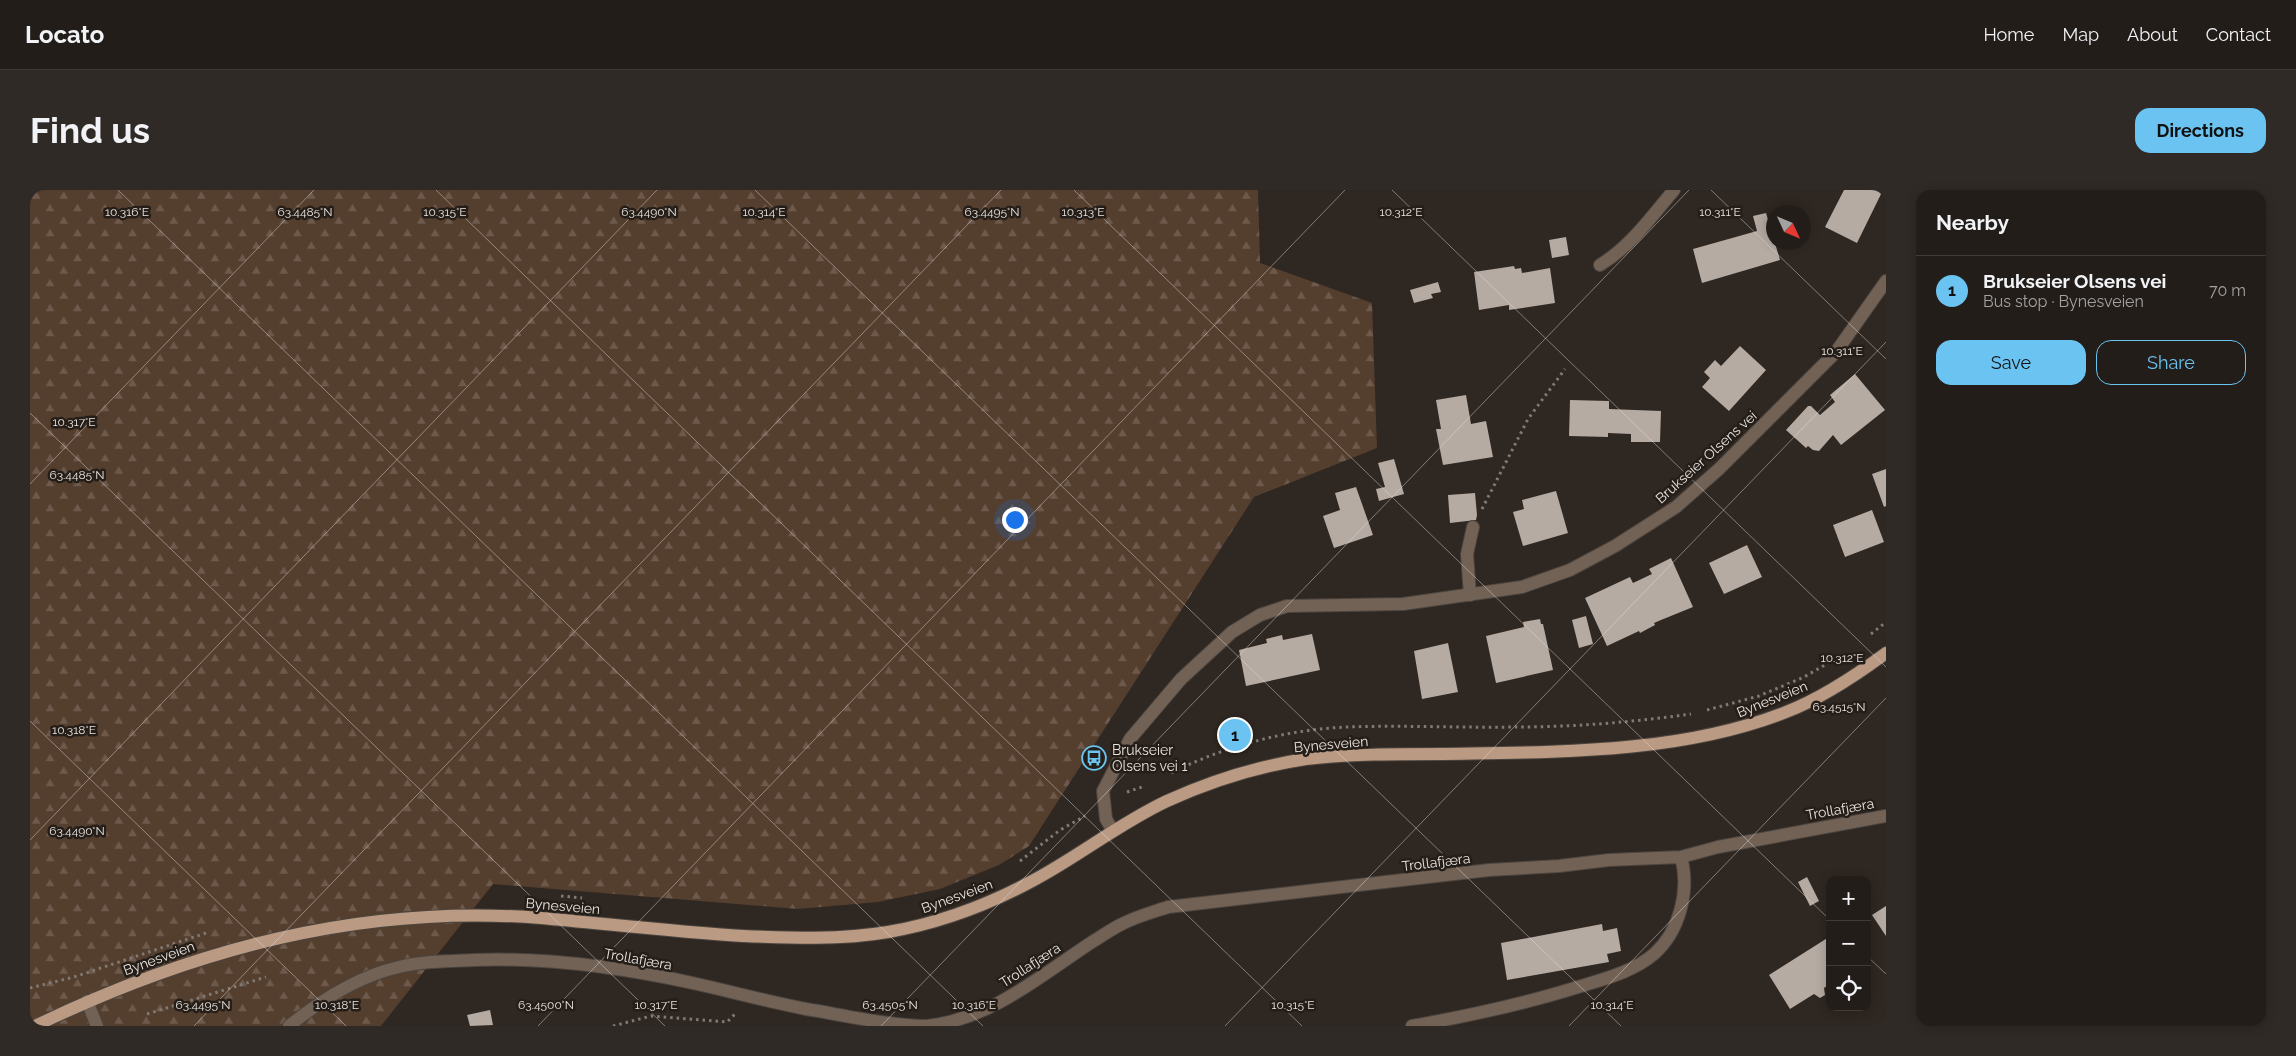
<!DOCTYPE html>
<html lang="en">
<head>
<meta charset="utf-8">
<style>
	:root { --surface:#231d19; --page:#2f2a26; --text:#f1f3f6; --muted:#a3a2a2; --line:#403b38; --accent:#6ac3f1 }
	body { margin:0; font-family:Raleway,sans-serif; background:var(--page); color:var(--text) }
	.controls { position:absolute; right:15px; bottom:15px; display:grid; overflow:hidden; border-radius:10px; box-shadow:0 2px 12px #0003 }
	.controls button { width:45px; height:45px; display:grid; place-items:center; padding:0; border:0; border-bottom:1px solid var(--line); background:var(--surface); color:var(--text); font:25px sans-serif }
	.compass { position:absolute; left:1736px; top:15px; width:45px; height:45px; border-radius:50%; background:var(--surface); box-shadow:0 2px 12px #0003; rotate:134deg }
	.you { position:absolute; left:984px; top:329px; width:18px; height:18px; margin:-12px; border:4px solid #fff; border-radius:50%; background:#1a73e8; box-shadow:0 0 0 8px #1a73e833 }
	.badge { display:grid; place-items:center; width:32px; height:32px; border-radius:50%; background:var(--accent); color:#111; font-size:16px; font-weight:700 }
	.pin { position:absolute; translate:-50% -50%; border:2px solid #fff; box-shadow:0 1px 5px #0006 }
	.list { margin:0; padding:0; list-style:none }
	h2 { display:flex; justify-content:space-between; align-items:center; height:65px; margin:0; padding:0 20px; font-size:21px }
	h2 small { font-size:16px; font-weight:400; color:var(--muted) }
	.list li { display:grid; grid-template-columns:32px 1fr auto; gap:15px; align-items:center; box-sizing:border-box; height:70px; padding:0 20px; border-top:1px solid var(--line) }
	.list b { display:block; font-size:19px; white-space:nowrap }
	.list p { margin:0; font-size:16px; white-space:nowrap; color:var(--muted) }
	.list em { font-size:16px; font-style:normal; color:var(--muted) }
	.actions { display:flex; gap:10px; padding:15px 20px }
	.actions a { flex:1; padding:11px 0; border:1px solid var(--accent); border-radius:15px; text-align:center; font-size:18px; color:var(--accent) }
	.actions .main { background:var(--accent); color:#111 }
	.icon { flex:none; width:28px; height:28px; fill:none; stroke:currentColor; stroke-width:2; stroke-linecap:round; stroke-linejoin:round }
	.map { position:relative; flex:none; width:1856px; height:836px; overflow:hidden; border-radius:15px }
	header { display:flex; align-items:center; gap:30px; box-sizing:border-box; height:70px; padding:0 25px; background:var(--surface); border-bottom:1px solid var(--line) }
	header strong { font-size:24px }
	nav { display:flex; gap:28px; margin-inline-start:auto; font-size:18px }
	.intro { display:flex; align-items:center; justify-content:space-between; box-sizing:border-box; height:120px; padding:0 30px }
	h1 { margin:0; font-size:35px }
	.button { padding:12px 22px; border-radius:15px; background:var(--accent); color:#111; font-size:18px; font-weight:700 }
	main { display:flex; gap:30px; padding:0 30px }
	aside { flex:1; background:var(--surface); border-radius:15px; box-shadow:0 2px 12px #0003 }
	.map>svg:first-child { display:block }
	.forest { fill:url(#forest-firs) }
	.building { fill:#b5aba3 }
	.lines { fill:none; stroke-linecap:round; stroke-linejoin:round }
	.lane-casing { stroke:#4d453f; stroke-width:14 }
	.street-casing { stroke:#4d453f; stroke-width:14 }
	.primary-casing { stroke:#4d453f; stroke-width:14 }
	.path { stroke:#807974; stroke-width:3; stroke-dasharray:2.5 4; stroke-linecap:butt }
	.lane { stroke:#726256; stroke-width:12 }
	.street { stroke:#726256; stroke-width:12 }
	.primary { stroke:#ba9a82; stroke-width:12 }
	.ticks { fill:none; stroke:#e8e3df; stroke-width:1; stroke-opacity:0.45 }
	.labels { text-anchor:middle; stroke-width:5; stroke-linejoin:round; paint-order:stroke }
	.street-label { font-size:14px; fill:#e8e3df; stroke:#251e18 }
	.poi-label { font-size:14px; fill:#e8e3df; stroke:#251e18; text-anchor:start }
	.ticks-label { font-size:12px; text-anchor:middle; fill:#e8e3df; stroke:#251e18; stroke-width:5; stroke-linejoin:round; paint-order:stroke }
</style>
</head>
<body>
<header>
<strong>Locato</strong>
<nav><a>Home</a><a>Map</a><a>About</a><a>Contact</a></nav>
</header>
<div class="intro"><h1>Find us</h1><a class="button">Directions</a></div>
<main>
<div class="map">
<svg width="1856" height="836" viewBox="0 0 1856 836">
	<defs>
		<pattern id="forest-firs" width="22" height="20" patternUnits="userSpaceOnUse" patternTransform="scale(1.25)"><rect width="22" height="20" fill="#543e2e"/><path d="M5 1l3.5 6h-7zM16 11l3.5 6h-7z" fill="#6d5a4c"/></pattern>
	</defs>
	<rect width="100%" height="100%" fill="#2f2721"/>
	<path class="forest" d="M 0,0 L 1228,0 L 1230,73 L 1342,113 L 1347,258 L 1224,307 L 999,656 L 969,675 L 910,699 L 848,712 L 768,719 L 463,694 L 351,836 L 0,836 Z"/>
	<path class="building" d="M 1814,0 L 1853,0 L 1827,53 L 1795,37 Z
		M 1736,23 L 1750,70 L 1672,93 L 1663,59 L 1727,41 L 1723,26 Z
		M 1536,47 L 1539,65 L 1522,68 L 1519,50 Z
		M 1484,76 L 1485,79 L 1491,78 L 1492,83 L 1520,78 L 1525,113 L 1479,120 L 1479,115 L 1449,120 L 1444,82 Z
		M 1408,92 L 1411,102 L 1401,104 L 1403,108 L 1384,113 L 1380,100 Z
		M 1710,156 L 1736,180 L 1699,221 L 1672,197 L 1680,188 L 1674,182 L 1685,170 L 1691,176 Z
		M 1825,184 L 1855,220 L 1811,255 L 1803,245 L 1789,261 L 1783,260 L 1778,256 L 1776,258 L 1756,240 L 1778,216 L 1781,216 L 1790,225 L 1805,212 L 1800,205 Z
		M 1436,205 L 1441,234 L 1456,231 L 1463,267 L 1413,275 L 1406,239 L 1411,239 L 1406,210 Z
		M 1540,210 L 1579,211 L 1579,219 L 1631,221 L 1630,252 L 1601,252 L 1601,244 L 1578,243 L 1578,247 L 1539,246 Z
		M 1364,269 L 1374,304 L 1349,311 L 1346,299 L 1355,297 L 1348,273 Z
		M 1856,279 L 1856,316 L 1854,317 L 1842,284 Z
		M 1326,297 L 1343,345 L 1304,358 L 1293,326 L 1310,320 L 1305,303 Z
		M 1526,301 L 1538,343 L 1493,356 L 1483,322 L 1494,319 L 1492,310 Z
		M 1445,303 L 1447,325 L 1446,330 L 1420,333 L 1418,305 Z
		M 1842,320 L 1854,352 L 1815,367 L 1803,335 Z
		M 1717,355 L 1732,387 L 1694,404 L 1679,373 Z
		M 1641,368 L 1663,417 L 1631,430 L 1624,433 L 1625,435 L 1610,443 L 1609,441 L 1577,456 L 1555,408 L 1600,387 L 1603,393 L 1622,384 L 1619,379 Z
		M 1556,426 L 1563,454 L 1549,458 L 1542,430 Z
		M 1510,429 L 1511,434 L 1513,434 L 1523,480 L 1466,493 L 1456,446 L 1494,437 L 1493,432 Z
		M 1282,444 L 1290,480 L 1216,496 L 1209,460 L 1237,453 L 1236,449 L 1252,445 L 1253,450 Z
		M 1418,453 L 1428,502 L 1392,509 L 1384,461 Z
		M 1777,687 L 1789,711 L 1780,716 L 1768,692 Z
		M 1856,716 L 1856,746 L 1842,725 Z
		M 1572,734 L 1573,741 L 1587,738 L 1591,761 L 1577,764 L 1579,772 L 1477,790 L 1471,753 Z
		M 1799,747 L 1800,794 L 1794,798 L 1795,805 L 1790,808 L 1784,804 L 1760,819 L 1739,785 Z
		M 460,820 L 463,835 L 440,836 L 437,825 Z"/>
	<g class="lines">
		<g class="lane-casing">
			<path id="lane" d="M 1570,75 C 1601,56 1621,27 1644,0
				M 1440,405 L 1437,364 L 1443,337"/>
		</g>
		<g class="street-casing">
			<path id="street" d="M 1083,641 L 1076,629 L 1073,601 L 1100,549 L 1151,489 L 1202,442 L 1230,425 L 1257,416 L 1373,414 L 1492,397 L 1540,380 L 1585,356 L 1646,317 L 1689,279 L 1806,162 L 1856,91
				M 57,811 L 67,836
				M 259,836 C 291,810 329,786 369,777 C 394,771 419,771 444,770 C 518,767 594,778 667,794 C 703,802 739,812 776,819 C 813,825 860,836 897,836 C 961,829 1010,786 1062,752 C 1072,746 1083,738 1094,733 C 1108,726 1123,722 1138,717 L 1459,680 L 1529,676 L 1579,670 L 1651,667 L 1688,657 L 1856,626
				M 1382,836 C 1438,826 1494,814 1548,797 C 1574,789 1603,782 1624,764 C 1650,741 1660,700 1651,667"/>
		</g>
		<g class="primary-casing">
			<path id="primary" d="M 5,836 C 165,759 331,714 511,728 C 578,734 646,742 713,746 C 762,748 811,750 858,742 C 910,733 958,715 1004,690 C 1049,666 1090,633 1137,611 C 1181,591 1229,576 1276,569 C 1321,564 1366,564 1412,564 C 1524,562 1650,564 1756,522 C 1792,508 1825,486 1856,463"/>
		</g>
		<path class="path" d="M 1452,319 L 1498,229 L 1535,179
			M 1841,444 L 1856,432
			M 1677,520 L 1729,506 L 1774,487 L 1812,465
			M 1141,583 C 1195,556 1255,540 1316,537 C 1373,535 1430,538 1487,537 C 1545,537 1604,532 1661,524
			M 1097,602 L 1115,596
			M 990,671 L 1030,640 L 1055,626
			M 531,706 L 552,708
			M 0,798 L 44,787 L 176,743
			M 117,824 L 236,787
			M 583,836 L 621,826 L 697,832 L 705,824"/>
		<use href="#lane" class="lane"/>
		<use href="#street" class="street"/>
		<use href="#primary" class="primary"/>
	</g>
	<path class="ticks" d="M 88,0 L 953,836M 406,0 L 1272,836M 725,0 L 1591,836M 1044,0 L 1800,730M 1362,0 L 1856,477M 1681,0 L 1856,169M 0,223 L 635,836M 0,294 L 284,0M 0,531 L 316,836M 0,650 L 627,0M 1837,766 L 1856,784M 164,836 L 971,0M 508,836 L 1315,0M 851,836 L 1659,0M 1195,836 L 1856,152M 1539,836 L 1856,508"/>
	<defs>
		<g id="bus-ring" transform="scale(1.25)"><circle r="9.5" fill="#251e18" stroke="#6ac3f1" stroke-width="1.5"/><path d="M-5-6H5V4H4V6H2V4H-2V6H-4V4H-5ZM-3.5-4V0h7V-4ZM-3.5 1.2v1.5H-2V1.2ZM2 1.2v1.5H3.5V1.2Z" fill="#6ac3f1"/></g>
	</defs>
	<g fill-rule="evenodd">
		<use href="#bus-ring" x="1064" y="568"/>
	</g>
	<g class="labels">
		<g class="street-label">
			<text transform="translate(1676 267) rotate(-42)" y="5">Brukseier Olsens vei</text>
			<text transform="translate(1742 509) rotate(-22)" y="5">Bynesveien</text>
			<text transform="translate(1301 554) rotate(-5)" y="5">Bynesveien</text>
			<text transform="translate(1810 619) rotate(-10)" y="5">Trollafjæra</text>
			<text transform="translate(1406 672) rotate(-7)" y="5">Trollafjæra</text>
			<text transform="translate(927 706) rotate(-20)" y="5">Bynesveien</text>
			<text transform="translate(533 716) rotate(5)" y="5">Bynesveien</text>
			<text transform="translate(129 768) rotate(-20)" y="5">Bynesveien</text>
			<text transform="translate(608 769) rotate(10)" y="5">Trollafjæra</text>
			<text transform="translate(1000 775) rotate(-33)" y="5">Trollafjæra</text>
		</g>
		<g class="poi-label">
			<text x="1082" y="565">Brukseier<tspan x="1082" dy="16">Olsens vei 1</tspan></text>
		</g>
	</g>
	<g class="ticks-label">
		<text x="97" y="26">10.316°E</text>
		<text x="415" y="26">10.315°E</text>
		<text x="734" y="26">10.314°E</text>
		<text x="1053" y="26">10.313°E</text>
		<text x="1690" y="26">10.311°E</text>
		<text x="1371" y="26">10.312°E</text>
		<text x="275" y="26">63.4485°N</text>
		<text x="619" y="26">63.4490°N</text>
		<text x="962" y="26">63.4495°N</text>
		<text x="1812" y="165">10.311°E</text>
		<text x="44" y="236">10.317°E</text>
		<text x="47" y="289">63.4485°N</text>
		<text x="1812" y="472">10.312°E</text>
		<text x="1809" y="521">63.4515°N</text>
		<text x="44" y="544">10.318°E</text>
		<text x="47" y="645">63.4490°N</text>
		<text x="173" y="819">63.4495°N</text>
		<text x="516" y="819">63.4500°N</text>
		<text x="860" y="819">63.4505°N</text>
		<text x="307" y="819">10.318°E</text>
		<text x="626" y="819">10.317°E</text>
		<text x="944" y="819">10.316°E</text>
		<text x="1263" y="819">10.315°E</text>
		<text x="1582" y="819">10.314°E</text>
	</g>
</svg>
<div class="controls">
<button>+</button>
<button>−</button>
<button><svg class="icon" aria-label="locate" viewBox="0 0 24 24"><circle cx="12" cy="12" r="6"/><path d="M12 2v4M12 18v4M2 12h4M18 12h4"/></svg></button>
</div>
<svg class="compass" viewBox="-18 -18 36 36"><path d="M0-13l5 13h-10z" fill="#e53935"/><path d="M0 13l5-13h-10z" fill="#a3a2a2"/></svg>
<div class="you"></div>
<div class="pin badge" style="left:1205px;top:545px">1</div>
</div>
<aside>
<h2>Nearby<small></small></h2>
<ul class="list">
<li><span class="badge">1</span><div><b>Brukseier Olsens vei</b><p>Bus stop · Bynesveien</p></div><em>70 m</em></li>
</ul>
<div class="actions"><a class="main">Save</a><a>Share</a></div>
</aside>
</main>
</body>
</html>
